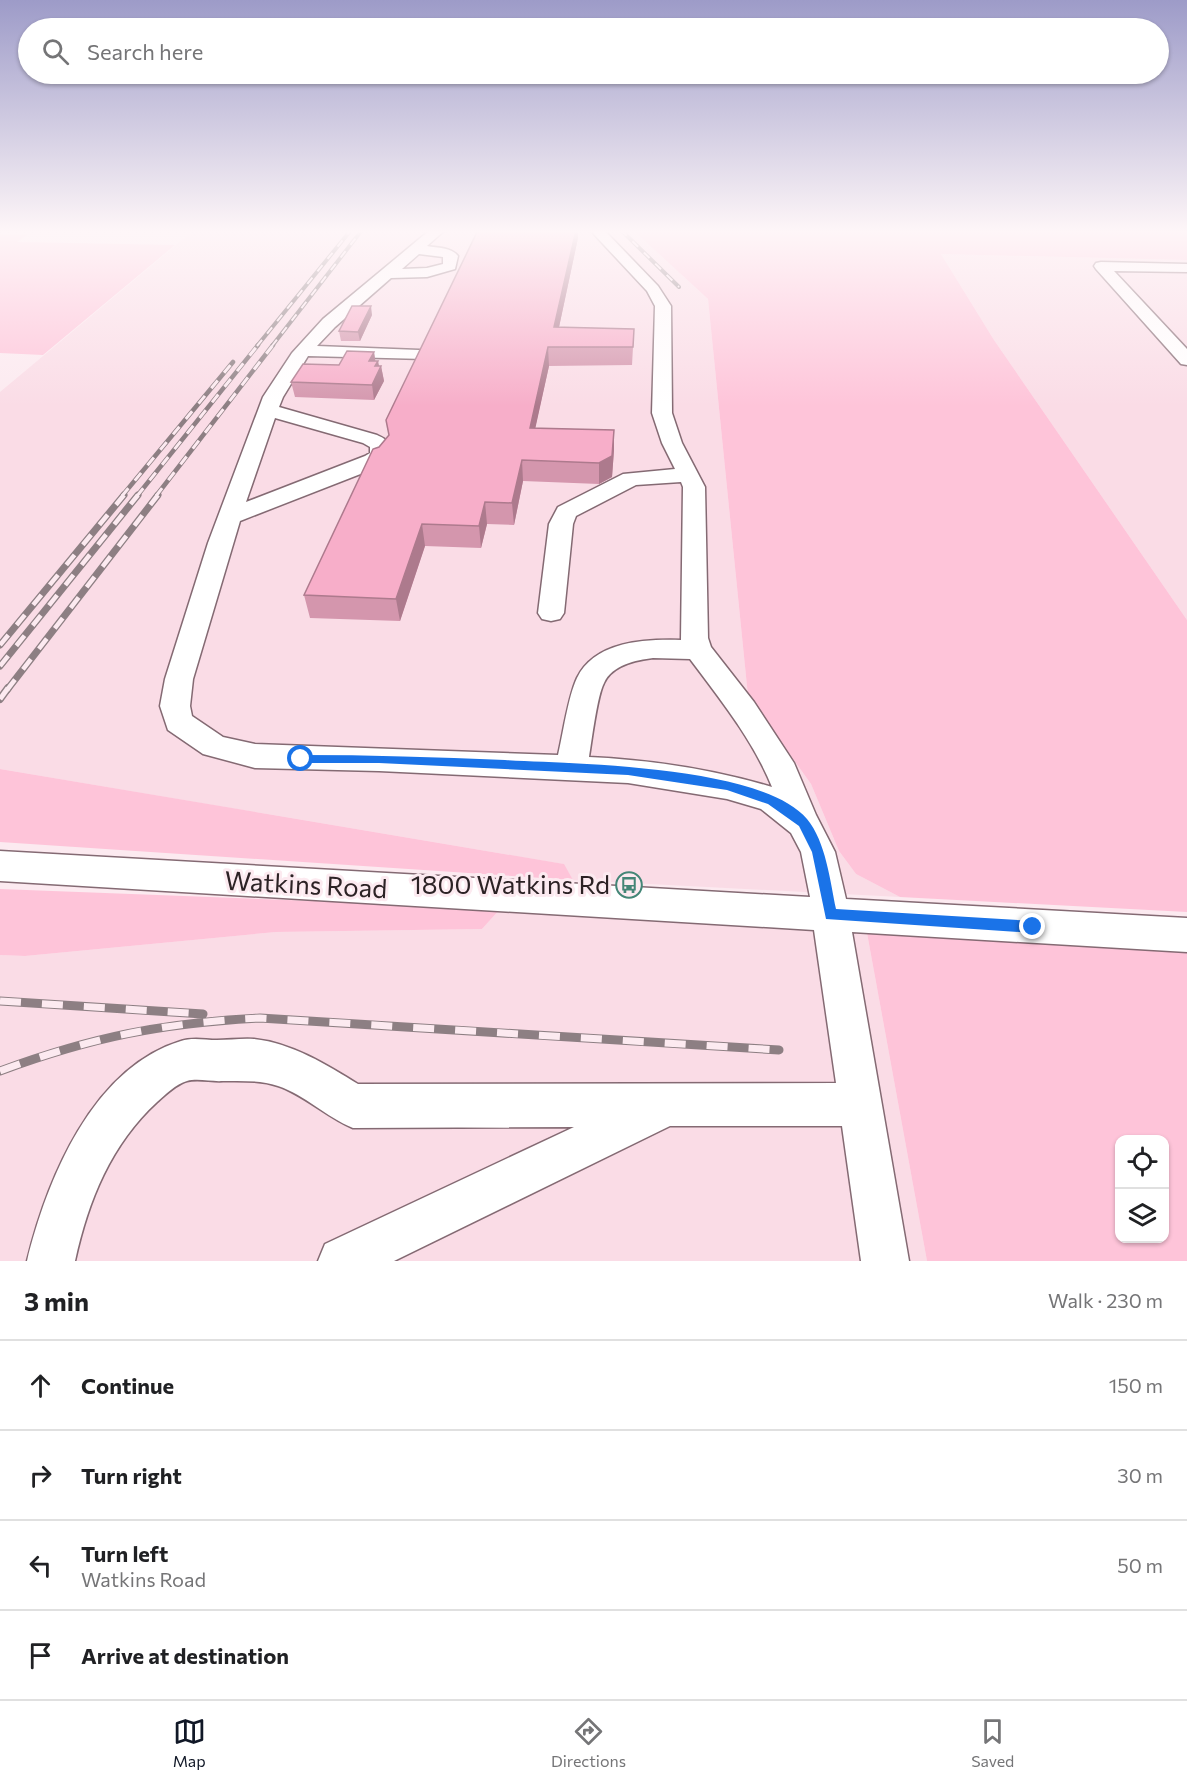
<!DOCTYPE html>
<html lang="en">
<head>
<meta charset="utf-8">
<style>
	:root { --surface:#fff; --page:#f6f6f6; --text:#202124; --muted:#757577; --line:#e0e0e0; --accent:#111827 }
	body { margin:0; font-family:Commissioner,sans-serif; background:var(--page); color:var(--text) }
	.controls { position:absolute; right:18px; bottom:18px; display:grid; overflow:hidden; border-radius:12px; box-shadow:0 2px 4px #0004 }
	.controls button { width:54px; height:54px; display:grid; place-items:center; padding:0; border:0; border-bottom:2px solid var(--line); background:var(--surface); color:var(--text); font:30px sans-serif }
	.stop { position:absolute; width:18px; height:18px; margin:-14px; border:4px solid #1a73e8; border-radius:50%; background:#fff }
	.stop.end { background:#1a73e8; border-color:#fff; box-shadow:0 2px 6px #0008 }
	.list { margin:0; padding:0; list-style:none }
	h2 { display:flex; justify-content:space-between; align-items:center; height:78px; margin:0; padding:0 24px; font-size:26px }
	h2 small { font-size:20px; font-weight:400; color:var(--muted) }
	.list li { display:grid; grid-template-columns:39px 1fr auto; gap:18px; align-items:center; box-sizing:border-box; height:90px; padding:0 24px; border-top:2px solid var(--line) }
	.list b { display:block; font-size:22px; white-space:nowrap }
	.list p { margin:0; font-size:20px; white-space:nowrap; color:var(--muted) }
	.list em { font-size:20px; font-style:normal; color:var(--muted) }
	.icon { flex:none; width:33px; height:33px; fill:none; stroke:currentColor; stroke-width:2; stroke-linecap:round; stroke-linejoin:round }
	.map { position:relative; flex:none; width:1187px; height:1261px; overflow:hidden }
	.search { position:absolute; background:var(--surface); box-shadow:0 2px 4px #0004; left:18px; right:18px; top:18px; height:66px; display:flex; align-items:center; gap:15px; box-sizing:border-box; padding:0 21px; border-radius:33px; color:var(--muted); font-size:22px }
	.sheet { height:438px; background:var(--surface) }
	nav { display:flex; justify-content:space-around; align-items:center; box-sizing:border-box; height:84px; border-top:2px solid var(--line); background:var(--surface); font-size:16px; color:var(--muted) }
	nav a { display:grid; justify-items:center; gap:3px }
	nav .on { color:var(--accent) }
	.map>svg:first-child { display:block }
	.built { fill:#fadce6 }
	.green { fill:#fec4d9; fill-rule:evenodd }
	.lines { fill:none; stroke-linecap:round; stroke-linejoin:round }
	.minor-casing { stroke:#846a73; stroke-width:3 }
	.minor { fill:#fff; fill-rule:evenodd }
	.rail-far4-casing { stroke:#8d7f83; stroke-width:4 }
	.rail-far3-casing { stroke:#8d7f83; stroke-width:4.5 }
	.rail-far2-casing { stroke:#8d7f83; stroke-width:7 }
	.rail-far1-casing { stroke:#8d7f83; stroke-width:8 }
	.rail-casing { stroke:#8d7f83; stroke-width:9 }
	.rail-far4 { stroke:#fceaf0; stroke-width:2; stroke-dasharray:8; stroke-linecap:butt }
	.rail-far3 { stroke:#fceaf0; stroke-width:3; stroke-dasharray:10; stroke-linecap:butt }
	.rail-far2 { stroke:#fceaf0; stroke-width:4.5; stroke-dasharray:13; stroke-linecap:butt }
	.rail-far1 { stroke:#fceaf0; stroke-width:5; stroke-dasharray:16; stroke-linecap:butt }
	.rail { stroke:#fceaf0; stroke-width:7; stroke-dasharray:21; stroke-linecap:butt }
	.wall { fill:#d496ad }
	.shaded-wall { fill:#ad7a8d }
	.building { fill:#f7aec9; stroke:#ad7a8d; stroke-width:1.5 }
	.route { fill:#1a73e8 }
	.labels { text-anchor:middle; stroke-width:6; stroke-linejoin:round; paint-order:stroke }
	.near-street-label { font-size:26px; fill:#2c2225; stroke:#fceaf0 }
	.near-poi-label { font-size:26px; fill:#2c2225; stroke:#fceaf0; text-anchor:end }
</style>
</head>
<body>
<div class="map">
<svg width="1187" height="1261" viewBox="0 0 1187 1261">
	<rect width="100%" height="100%" fill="#fceaf0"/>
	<path class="built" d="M 194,230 L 633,230 L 708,299 L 748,696 L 811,784 L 839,851 L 856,874 L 900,897 L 573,880 L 563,864 L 0,769 L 0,392 Z
		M 941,254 L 1187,260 L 1187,620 L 994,340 Z
		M 501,908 L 867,933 L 927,1261 L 0,1261 L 0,955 L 25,956 L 276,932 L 482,929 Z"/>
	<path class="green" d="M 633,230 L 1187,230 L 1187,260 L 941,254 L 994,340 L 1187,620 L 1187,912 L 900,897 L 856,874 L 839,851 L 811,784 L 748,696 L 708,299 Z
		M 0,235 L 27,235 L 17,242 L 175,245 L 43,355 L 0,353 Z
		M 0,769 L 564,864 L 573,880 L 0,842 Z
		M 0,889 L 501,908 L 482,929 L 276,932 L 25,956 L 0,955 Z
		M 867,933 L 1187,949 L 1187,1261 L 927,1261 ZM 1120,1140 L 1164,1140 L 1164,1238 L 1120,1238 Z"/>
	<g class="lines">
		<g class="minor-casing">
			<path id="minor" d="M 430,230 L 445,230 L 427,246 C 438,248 451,247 458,256 L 455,269 L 427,277 L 391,278 L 335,327 L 317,346 L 419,350 L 425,351 L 428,355 L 425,359 L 308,356 L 283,397 L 279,407 L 377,435 C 388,440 390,442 391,454 L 381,466 L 240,521 L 193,679 L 190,706 L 192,716 L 223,737 L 255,744 L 558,755 C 563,734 568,697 577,678 C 595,641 645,639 681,640 L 683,487 L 681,482 L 636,485 L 576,516 L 573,524 L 564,613 L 560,619 L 551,621 L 542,619 L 538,613 L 549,524 L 558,507 L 623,474 L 675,469 L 662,443 L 652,413 L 655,306 L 647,291 L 590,230 L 604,230 L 658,286 L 671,306 L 672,413 L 682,443 L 705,487 L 708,638 L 711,647 L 754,702 L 794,763 L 816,815 L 835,852 L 846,899 L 1187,918 L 1187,952 L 852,932 L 909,1261 L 861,1261 L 842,1126 L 670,1126 L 394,1261 L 318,1261 L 325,1244 L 574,1127 L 353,1128 C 326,1117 305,1095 278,1086 C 260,1080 242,1081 223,1081 C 212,1082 198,1078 187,1081 C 176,1084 165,1095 157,1102 C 111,1144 88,1201 75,1261 L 27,1261 C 47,1180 92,1068 181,1041 C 192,1037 205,1040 217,1040 C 229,1040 242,1038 254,1039 C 292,1043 327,1065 358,1084 L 836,1083 L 814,930 L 0,881 L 0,851 L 810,897 L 801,852 L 791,833 L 761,809 L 727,799 L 628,783 L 379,771 L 255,768 L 203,754 L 168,730 L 160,706 L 165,679 L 208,543 L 263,397 L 292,353 L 323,319 ZM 419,254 L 443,257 L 443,264 L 427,268 L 402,269 ZM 275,418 L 363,443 L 370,447 L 370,453 L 365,456 L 246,502 ZM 653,658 L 690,659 C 720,699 753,740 772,787 C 712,769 651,760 589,757 C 592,739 597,696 604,683 C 612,665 636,660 653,658 Z
				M 1101,262 L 1187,264 L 1187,272 L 1114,271 L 1187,349 L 1187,365 L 1181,364 L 1096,269 L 1094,266 L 1096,263 Z"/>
		</g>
		<use href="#minor" class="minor"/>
		<g class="rail-far4-casing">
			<path id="rail-far4" d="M 621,230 L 679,287
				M 257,346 L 351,230
				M 272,346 L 362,230"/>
		</g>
		<g class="rail-far3-casing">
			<path id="rail-far3" d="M 122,496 L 233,362
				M 137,496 L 258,345
				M 156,496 L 273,345"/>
		</g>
		<g class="rail-far2-casing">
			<path id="rail-far2" d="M 0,645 L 124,495
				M 0,666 L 138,495
				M 7,690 L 158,495"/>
		</g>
		<g class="rail-far1-casing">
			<path id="rail-far1" d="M 0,699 L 8,688"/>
		</g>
		<g class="rail-casing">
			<path id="rail" d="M 0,1001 L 203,1014
				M 0,1071 C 92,1037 162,1023 260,1018 L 779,1050"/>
		</g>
		<use href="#rail-far4" class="rail-far4"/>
		<use href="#rail-far3" class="rail-far3"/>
		<use href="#rail-far2" class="rail-far2"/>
		<use href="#rail-far1" class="rail-far1"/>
		<use href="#rail" class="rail"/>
	</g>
	<path class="wall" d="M 578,238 L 559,327 L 634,329 L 632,365 L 549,366 L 535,428 L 614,430 L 614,450 L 612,477 L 599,484 L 523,481 L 514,525 L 487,524 L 481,548 L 425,546 L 400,621 L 310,618 L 304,595 L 379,447 L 389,436 L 386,420 Z
		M 372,315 L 360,341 L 341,341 L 339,331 Z
		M 374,352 L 375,361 L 379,366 L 381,366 L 384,381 L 374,400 L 295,397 L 291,382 Z"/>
	<path class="shaded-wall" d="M 576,230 L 578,230 L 578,238 L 555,346 L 554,327 Z
		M 371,306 L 372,315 L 360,341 L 358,332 Z
		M 548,347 L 549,366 L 531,448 L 530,428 Z
		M 374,352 L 376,365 L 378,361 L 380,370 L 381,366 L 384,381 L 374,400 L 369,361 Z
		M 614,430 L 614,450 L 612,477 L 599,484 L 599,463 Z
		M 522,460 L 523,481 L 514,525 L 512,503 Z
		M 485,502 L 487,524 L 481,548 L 479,526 Z
		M 422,524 L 425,546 L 400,621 L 396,599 Z"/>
	<path class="building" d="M 478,230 L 576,230 L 554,327 L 634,329 L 633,347 L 548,347 L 530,428 L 614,430 L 612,456 L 599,463 L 522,460 L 512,503 L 485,502 L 479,526 L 422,524 L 396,599 L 304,595 L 373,449 L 379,447 L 389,435 L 386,420 Z
		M 352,306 L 371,306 L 358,332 L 339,331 Z
		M 347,351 L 374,352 L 369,361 L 378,361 L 375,366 L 381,366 L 372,385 L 291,382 L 303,364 L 339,365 Z"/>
	<linearGradient id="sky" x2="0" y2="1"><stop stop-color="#9d9bc8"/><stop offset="0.57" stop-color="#fef6f8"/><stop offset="1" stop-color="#fef6f8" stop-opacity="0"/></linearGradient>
	<rect width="1187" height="406" fill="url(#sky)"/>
	<path class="route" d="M 301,755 C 369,755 437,757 505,760 C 575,764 761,765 807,819 C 826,842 830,881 836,909 L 1033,921 L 1038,922 L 1040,927 L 1038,931 L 1033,933 L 826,919 L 812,852 L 799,826 L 768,804 L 727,790 L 628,775 L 379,763 L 301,763 L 296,759 Z"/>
	<defs>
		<g id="bus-ring" transform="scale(1.35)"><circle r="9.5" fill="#fceaf0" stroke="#448677" stroke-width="1.5"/><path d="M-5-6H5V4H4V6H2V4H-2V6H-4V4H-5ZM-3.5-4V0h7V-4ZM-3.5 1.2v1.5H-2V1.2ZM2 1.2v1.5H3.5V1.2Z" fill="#448677"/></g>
	</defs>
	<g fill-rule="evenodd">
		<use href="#bus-ring" x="629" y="885"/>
	</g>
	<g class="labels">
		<g class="near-street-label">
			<text transform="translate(306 885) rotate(3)" y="9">Watkins Road</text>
		</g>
		<g class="near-poi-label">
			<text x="610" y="894">1800 Watkins Rd</text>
		</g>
	</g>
</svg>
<div class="controls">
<button><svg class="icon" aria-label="locate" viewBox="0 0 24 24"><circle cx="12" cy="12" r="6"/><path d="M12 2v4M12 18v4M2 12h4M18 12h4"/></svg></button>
<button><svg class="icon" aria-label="layers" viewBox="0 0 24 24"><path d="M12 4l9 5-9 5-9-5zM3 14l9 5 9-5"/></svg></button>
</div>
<div class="stop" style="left:301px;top:759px"></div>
<div class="stop end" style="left:1033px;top:927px"></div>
<div class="search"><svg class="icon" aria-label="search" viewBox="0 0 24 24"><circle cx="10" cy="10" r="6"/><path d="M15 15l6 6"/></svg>Search here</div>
</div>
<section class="sheet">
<h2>3 min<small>Walk · 230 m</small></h2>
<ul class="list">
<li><svg class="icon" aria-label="ahead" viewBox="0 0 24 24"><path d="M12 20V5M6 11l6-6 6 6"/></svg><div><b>Continue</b></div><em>150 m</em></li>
<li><svg class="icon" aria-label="right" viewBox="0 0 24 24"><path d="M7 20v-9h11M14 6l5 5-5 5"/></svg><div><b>Turn right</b></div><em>30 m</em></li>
<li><svg class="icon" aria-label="left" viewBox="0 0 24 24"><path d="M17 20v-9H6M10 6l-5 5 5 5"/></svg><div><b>Turn left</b><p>Watkins Road</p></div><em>50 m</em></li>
<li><svg class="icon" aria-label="arrive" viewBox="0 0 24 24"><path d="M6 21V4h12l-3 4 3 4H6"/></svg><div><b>Arrive at destination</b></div></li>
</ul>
</section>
<nav>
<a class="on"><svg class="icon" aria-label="map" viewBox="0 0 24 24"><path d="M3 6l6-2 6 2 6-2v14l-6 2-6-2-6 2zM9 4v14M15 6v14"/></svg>Map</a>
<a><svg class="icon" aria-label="directions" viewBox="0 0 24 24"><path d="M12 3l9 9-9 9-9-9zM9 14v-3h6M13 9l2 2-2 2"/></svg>Directions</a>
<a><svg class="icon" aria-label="saved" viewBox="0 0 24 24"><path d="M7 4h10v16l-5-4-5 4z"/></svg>Saved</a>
</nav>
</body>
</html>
